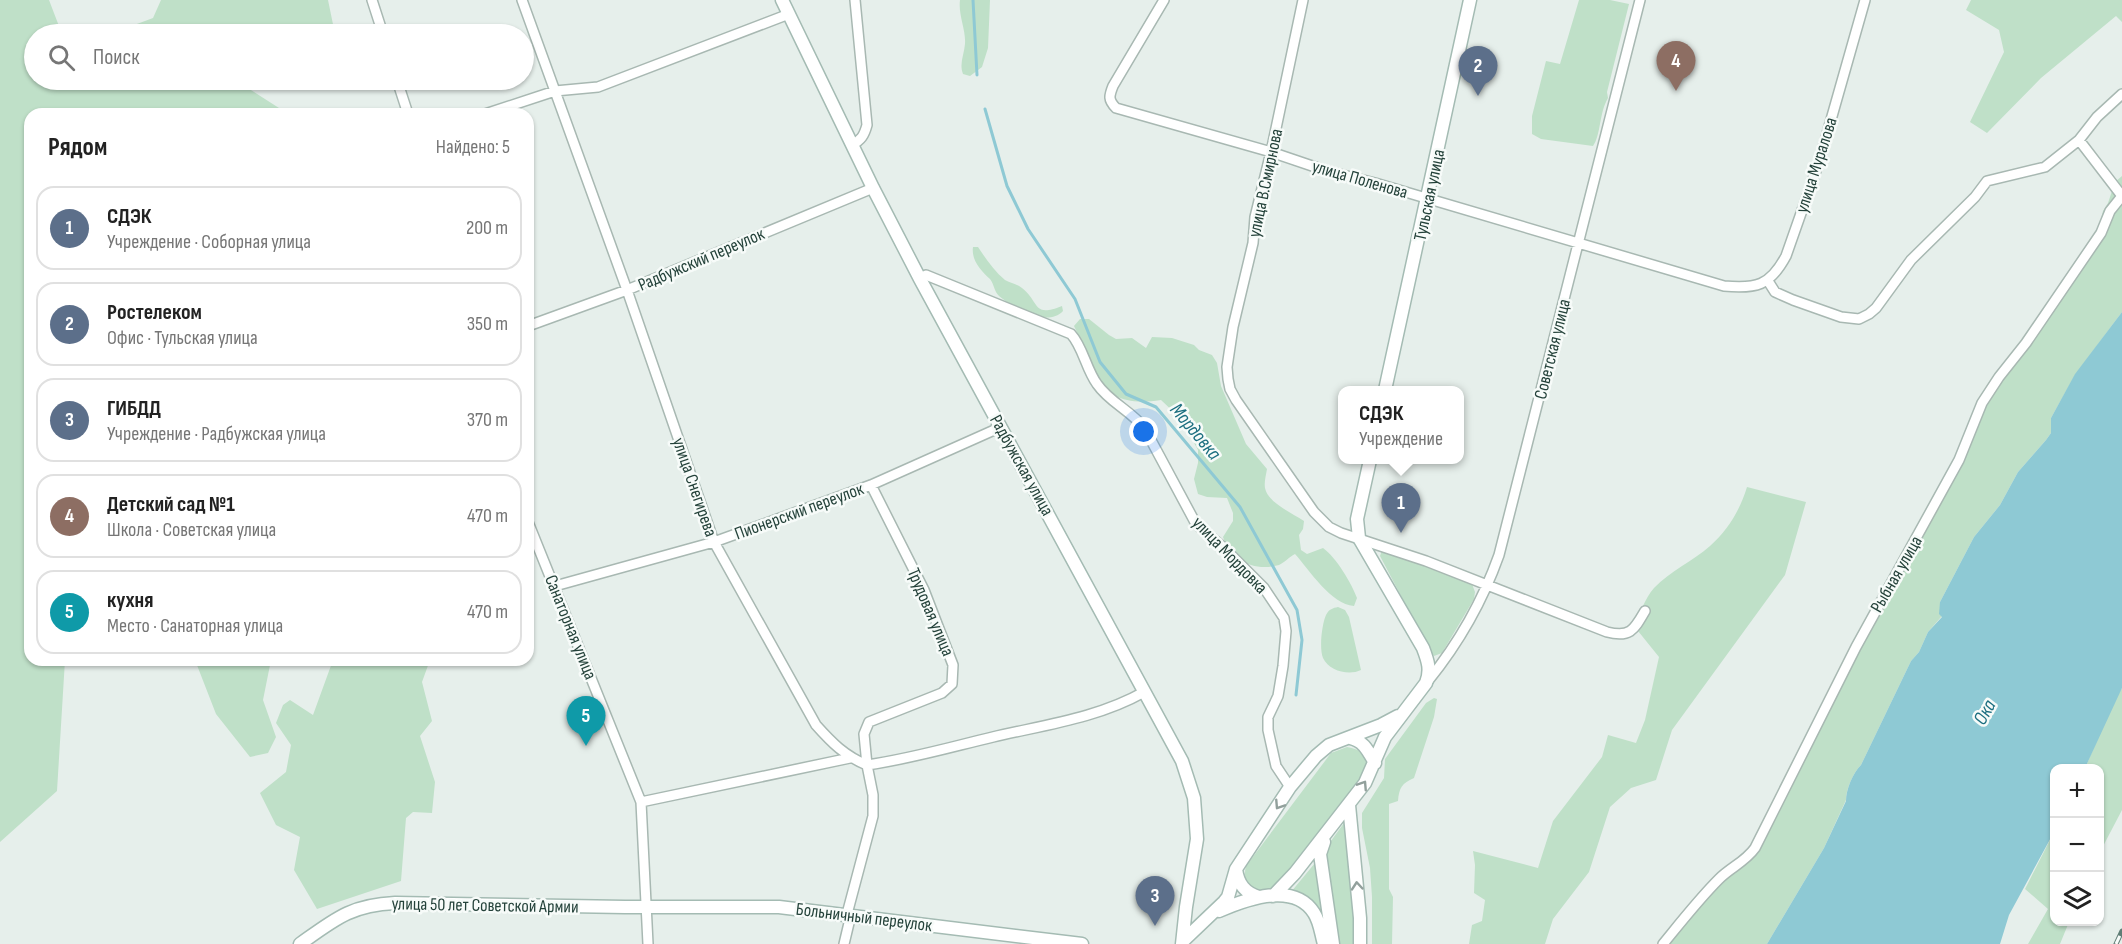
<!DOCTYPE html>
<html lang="ru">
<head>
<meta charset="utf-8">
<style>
	:root { --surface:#fff; --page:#f2f2f2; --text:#222; --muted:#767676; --line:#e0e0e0; --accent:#db2777 }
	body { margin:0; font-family:"Sofia Sans Condensed",sans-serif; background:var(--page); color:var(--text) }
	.controls { position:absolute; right:18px; bottom:18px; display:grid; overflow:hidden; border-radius:12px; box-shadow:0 2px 4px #0004 }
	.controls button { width:54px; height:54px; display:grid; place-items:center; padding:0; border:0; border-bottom:2px solid var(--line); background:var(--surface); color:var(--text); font:30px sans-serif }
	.you { position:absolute; left:1144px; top:432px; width:21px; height:21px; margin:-15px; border:4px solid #fff; border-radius:50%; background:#1a73e8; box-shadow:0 0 0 9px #1a73e833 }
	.badge { display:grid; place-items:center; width:39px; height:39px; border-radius:50%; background:var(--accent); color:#fff; font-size:20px; font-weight:700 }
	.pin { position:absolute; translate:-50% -50px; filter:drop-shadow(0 2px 3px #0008) }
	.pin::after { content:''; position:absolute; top:32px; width:21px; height:18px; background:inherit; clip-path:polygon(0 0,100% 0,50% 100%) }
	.popup { position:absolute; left:1338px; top:386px; width:126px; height:78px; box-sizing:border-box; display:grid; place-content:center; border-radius:12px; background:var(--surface); filter:drop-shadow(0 2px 4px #0005); font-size:20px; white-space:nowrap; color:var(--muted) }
	.popup b { font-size:22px; color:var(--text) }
	.popup::after { content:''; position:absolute; left:50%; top:100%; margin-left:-12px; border:12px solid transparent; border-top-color:var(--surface) }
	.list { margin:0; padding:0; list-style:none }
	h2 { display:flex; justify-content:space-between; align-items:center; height:78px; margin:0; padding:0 24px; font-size:26px }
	h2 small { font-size:20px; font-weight:400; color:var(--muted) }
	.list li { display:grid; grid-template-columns:39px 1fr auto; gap:18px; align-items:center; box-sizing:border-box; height:84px; margin:0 12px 12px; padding:0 12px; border:2px solid var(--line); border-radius:18px }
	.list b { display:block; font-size:22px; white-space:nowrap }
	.list p { margin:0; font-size:20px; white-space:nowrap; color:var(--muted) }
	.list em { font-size:20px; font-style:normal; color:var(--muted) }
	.icon { flex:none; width:33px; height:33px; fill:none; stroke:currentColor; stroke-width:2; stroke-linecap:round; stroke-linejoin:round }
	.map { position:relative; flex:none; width:2122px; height:944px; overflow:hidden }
	.search { position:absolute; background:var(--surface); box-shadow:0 2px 4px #0004; left:24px; top:24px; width:510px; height:66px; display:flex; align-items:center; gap:15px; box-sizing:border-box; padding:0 21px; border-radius:33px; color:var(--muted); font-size:22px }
	.panel { position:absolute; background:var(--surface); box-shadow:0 2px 4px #0004; left:24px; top:108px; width:510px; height:558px; border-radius:18px }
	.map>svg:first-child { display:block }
	.green { fill:#bfe0c8 }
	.water { fill:#8ec9d4 }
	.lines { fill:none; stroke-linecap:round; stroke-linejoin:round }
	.stream { stroke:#8ec9d4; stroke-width:3 }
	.street-casing { stroke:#a8b8b2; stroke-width:12 }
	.secondary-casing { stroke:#a4bbb3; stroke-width:15 }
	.street { stroke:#fff; stroke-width:9 }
	.secondary { stroke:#fff; stroke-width:12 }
	.rail-casing { stroke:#5f7d75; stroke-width:5 }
	.rail { stroke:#f7fbf9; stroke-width:3; stroke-dasharray:9; stroke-linecap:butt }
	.oneway { stroke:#92a09c }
	.labels { text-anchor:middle; stroke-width:5; stroke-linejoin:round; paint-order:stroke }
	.street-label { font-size:18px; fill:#24423a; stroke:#f7fbf9 }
	.water-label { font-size:20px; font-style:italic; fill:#1c6f80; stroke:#f7fbf9 }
</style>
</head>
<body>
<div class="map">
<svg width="2122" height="944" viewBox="0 0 2122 944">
	<rect width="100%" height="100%" fill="#e6efeb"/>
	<path class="green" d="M 0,0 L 49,0 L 62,34 L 34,34 L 34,80 L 241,80 L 240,83 L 279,108 L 283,114 L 30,114 L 30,660 L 65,660 L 57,791 L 0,842 Z
		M 161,0 L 328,0 L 335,34 L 110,34 L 153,18 Z
		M 960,0 L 990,0 L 988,48 L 982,67 L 970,76 L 963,74 C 959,64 964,55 965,44 C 966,29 958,15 960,0 Z
		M 1579,0 L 1610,0 L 1629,4 L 1607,92 L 1608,98 C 1599,113 1601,135 1593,146 L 1541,139 L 1532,134 L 1532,116 L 1546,61 L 1560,64 Z
		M 1971,0 L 2122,0 L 2122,22 L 2116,16 L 2041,78 L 1987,133 L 1970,122 L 2004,52 L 1999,30 L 1966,10 Z
		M 2122,176 L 2122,312 L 2075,375 L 2051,418 L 2051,433 L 2046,440 L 2018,472 L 2000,505 L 1974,537 L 1940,602 L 1942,616 L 1928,632 L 1919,652 L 1911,661 L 1861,765 C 1853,773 1846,789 1846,800 L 1824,848 L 1767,944 L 1658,944 L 1712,883 L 1747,855 L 1969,431 L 2024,342 L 2098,233 L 2103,211 L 2108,203 L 2115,182 Z
		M 973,247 L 978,247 C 986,259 994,271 1005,280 C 1010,283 1017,284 1022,288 C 1040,302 1032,318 1062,306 L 1063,311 C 1047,328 1013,308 999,296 C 994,291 994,284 990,279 C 981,271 971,260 973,247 Z
		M 1080,319 L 1089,319 L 1109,335 L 1116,339 L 1132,338 L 1146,348 L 1152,337 L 1172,338 L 1194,345 L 1199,350 L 1212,355 L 1217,363 L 1221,386 L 1246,444 L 1267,469 C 1266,475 1264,482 1265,488 C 1268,503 1292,513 1304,521 L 1303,529 L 1299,535 L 1301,550 L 1307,554 L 1323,548 C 1336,557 1352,584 1357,598 L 1354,606 C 1331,604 1310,571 1295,554 C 1289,557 1284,563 1279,565 C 1255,572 1231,561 1223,537 L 1233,521 L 1233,513 L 1227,498 L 1207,497 L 1198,494 L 1194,479 L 1198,463 L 1198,450 L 1180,418 L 1161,400 C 1098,410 1096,372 1074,326 Z
		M 1747,487 L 1806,502 L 1785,575 L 1672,730 L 1656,780 L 1631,788 L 1610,807 L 1589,872 L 1553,919 L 1545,944 L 1469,944 L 1472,925 L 1482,921 L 1485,900 L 1474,893 L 1475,865 L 1473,851 L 1538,868 L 1553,821 L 1602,757 L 1608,735 L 1636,743 L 1645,720 L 1659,657 L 1634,626 C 1640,614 1645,598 1654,588 C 1670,571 1693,561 1710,546 C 1728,530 1740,510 1747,487 Z
		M 1382,550 L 1387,550 L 1472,584 L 1475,592 L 1474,599 L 1442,653 L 1434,656 L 1430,651 L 1380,556 Z
		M 1338,607 L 1345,610 L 1349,617 L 1361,670 C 1349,676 1329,671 1323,658 C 1319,648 1322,624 1326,615 C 1329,609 1333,608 1338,607 Z
		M 195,660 L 271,660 L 263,700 L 276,737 L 268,753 L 250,757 L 216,714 Z
		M 333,660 L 430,660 L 422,682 L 432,721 L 420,736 L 435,782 L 432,813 L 413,812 L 406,818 L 401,881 L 317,909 L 294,870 L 300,837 L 276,825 L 260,793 L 286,772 L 291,745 L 276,723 L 283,705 L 290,700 L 313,715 Z
		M 2122,688 L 2122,810 L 2100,852 L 2100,768 L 2085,768 L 2114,701 Z
		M 1434,698 L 1437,699 L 1434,717 L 1414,778 C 1402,783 1399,788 1398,801 L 1389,804 L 1389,889 L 1393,897 L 1392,944 L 1372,944 L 1372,897 L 1370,868 L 1362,828 L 1362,813 L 1384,778 L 1385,759 L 1426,703 Z
		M 1347,747 C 1368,750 1370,763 1361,780 L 1278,887 C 1260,895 1240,889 1246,866 L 1331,753 Z
		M 1344,823 L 1354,900 L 1356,944 L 1338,944 L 1325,857 L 1328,845 Z
		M 2054,832 L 2054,922 L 2069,922 L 2060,944 L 2028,944 L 2048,909 L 2025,889 Z
		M 1315,863 L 1325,918 C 1315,906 1308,895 1291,892 Z"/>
	<path class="water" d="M 2122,312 L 2122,688 L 2085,768 L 2054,768 L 2054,832 L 2009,915 L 2000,944 L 1767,944 L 1824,848 L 1846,801 C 1846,789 1853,773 1861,765 L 1911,661 L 1919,652 L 1928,632 L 1942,617 L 1939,614 L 1940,602 L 1974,537 L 2000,505 L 2018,472 L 2046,440 L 2051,433 L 2051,418 L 2075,374 Z"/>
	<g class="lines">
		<path class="stream" d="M 973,0 L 977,75
			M 985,109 L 1007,186 L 1028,229 L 1075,299 L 1100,362 L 1126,394 L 1156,407 L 1240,507 L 1297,610 L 1302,640 L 1296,695"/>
		<g class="street-casing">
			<path id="street" d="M 372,0 L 383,34
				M 522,0 L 627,290 L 714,542 L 816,725 C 832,743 845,756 867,765 L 873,795 L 873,816 L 847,914 L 849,923 L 844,944
				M 1164,0 L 1113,86 C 1109,96 1108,100 1116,108 L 1271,152 L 1327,171 L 1375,183 L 1724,286 C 1756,289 1770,286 1786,256 L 1819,162 L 1865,0
				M 1303,0 L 1271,152 L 1255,217 L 1253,243 L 1233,327 L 1227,367 L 1228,379 L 1230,389 L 1236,400 L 1314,512 L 1329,527 L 1341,533 L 1426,561 L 1607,632 C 1630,638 1634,630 1645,611
				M 397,80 L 408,114
				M 485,114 L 555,91 L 598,87 L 789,14
				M 2079,140 L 2122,196
				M 852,145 C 861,140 864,136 867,125 L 855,0
				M 920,279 L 926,275 L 1071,334 C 1083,347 1086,369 1097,384 C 1110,403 1132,411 1145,429 L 1196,524 L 1224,548 L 1264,588 L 1284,618 L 1286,631 L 1283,666 L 1278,696 L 1268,717 L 1268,730 L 1276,766 L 1290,787
				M 1768,281 L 1775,292 L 1793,300 L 1841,317 L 1859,319 L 1869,314 L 1876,308 L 1911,260 L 1975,197 L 1987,181 L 2045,167 L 2079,140 L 2097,117 L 2122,94
				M 528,326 L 627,290 L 873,188
				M 871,485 L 924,590 L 953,665 L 952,684 L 942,693 L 869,722 L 864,734 L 867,765 C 910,759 951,747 993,737 C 1044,725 1098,718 1144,692
				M 528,522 L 641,802 L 648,944
				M 555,586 L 714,542 L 871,485 L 1001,427
				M 1428,681 C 1458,644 1483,600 1499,555 L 1640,0
				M 641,802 L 850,758
				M 1663,944 C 1681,922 1699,899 1719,879 C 1731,867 1745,862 1755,848 L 1856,647 L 1959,460 L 1982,403 L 1999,377 L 2026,343 L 2101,233 L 2110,211 L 2122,196"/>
		</g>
		<g class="secondary-casing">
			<path id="secondary" d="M 782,0 L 873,188 L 920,279 L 1182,761 L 1194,798 L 1197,839 L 1186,907 L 1182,944
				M 1385,390 L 1470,0
				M 1350,738 C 1364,741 1368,751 1375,763
				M 1349,805 L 1360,918 L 1360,944
				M 1324,842 L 1320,854 L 1333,944
				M 1236,869 C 1238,884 1245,893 1259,897
				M 1273,896 L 1295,873 L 1365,783 L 1385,737 L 1426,683 C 1431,670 1428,661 1423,648 L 1359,538 L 1357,519 L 1370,460
				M 1219,911 C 1246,899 1294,881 1314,913 C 1320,922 1321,934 1324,944
				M 1183,941 L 1224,902 L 1228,897 L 1236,869 L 1290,787 L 1316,756 L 1329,745 L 1381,725 L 1398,716
				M 300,944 C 335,919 351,905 395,903 L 625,907 L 779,907 L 1082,944"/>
		</g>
		<use href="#street" class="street"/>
		<use href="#secondary" class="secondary"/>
		<g class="rail-casing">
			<path id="rail" d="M 2116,944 L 2122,931"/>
		</g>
		<use href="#rail" class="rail"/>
	</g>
	<defs><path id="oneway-chevron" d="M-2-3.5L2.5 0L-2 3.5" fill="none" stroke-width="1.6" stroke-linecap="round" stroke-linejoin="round" transform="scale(1.5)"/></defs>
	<g class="oneway">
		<use href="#oneway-chevron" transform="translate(1363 785) rotate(-57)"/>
		<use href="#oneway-chevron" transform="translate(1279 805) rotate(123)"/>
		<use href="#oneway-chevron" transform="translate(1357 886) rotate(-95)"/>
	</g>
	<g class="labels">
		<g class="street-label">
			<text transform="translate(1816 165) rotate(-72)" y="6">улица Муралова</text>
			<text transform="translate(1360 179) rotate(16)" y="6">улица Поленова</text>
			<text transform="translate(1265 183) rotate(-78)" y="6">улица В.Смирнова</text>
			<text transform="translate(1429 195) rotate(-78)" y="6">Тульская улица</text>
			<text transform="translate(701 259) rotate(-23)" y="6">Радбужский переулок</text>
			<text transform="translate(1552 349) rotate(-76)" y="6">Советская улица</text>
			<text transform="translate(1022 465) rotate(61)" y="6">Радбужская улица</text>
			<text transform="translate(695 487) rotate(71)" y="6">улица Снегирева</text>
			<text transform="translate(799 511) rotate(-20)" y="6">Пионерский переулок</text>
			<text transform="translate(1230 555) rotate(46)" y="6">улица Мордовка</text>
			<text transform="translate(1896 574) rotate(-60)" y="6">Рыбная улица</text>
			<text transform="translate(931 612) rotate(67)" y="6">Трудовая улица</text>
			<text transform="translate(571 627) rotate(68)" y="6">Санаторная улица</text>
			<text transform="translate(485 905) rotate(1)" y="6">улица 50 лет Советской Армии</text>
			<text transform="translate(864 917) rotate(7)" y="6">Больничный переулок</text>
		</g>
		<g class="water-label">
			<text transform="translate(1196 431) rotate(50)" y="7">Мордовка</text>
			<text transform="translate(1984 712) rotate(-61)" y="7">Ока</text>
		</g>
	</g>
</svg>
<div class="controls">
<button>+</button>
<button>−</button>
<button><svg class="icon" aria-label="layers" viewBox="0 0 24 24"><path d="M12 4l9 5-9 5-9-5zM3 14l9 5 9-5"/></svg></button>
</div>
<div class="you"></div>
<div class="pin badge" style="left:1401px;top:533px;background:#5c6f8a">1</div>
<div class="popup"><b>СДЭК</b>Учреждение</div>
<div class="pin badge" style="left:1478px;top:96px;background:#5c6f8a">2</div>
<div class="pin badge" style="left:1155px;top:926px;background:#5c6f8a">3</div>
<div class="pin badge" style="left:1676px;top:91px;background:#8d6e63">4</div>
<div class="pin badge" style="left:586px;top:746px;background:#0f9aa8">5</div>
<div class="search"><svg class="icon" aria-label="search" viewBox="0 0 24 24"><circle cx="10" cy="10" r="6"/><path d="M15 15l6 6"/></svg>Поиск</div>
<section class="panel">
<h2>Рядом<small>Найдено: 5</small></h2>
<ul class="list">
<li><span class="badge" style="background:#5c6f8a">1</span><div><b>СДЭК</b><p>Учреждение · Соборная улица</p></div><em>200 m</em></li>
<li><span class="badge" style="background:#5c6f8a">2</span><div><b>Ростелеком</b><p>Офис · Тульская улица</p></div><em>350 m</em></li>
<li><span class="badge" style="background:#5c6f8a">3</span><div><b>ГИБДД</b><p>Учреждение · Радбужская улица</p></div><em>370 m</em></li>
<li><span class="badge" style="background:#8d6e63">4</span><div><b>Детский сад №1</b><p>Школа · Советская улица</p></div><em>470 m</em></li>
<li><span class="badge" style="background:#0f9aa8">5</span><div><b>кухня</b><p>Место · Санаторная улица</p></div><em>470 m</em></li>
</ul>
</section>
</div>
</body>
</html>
